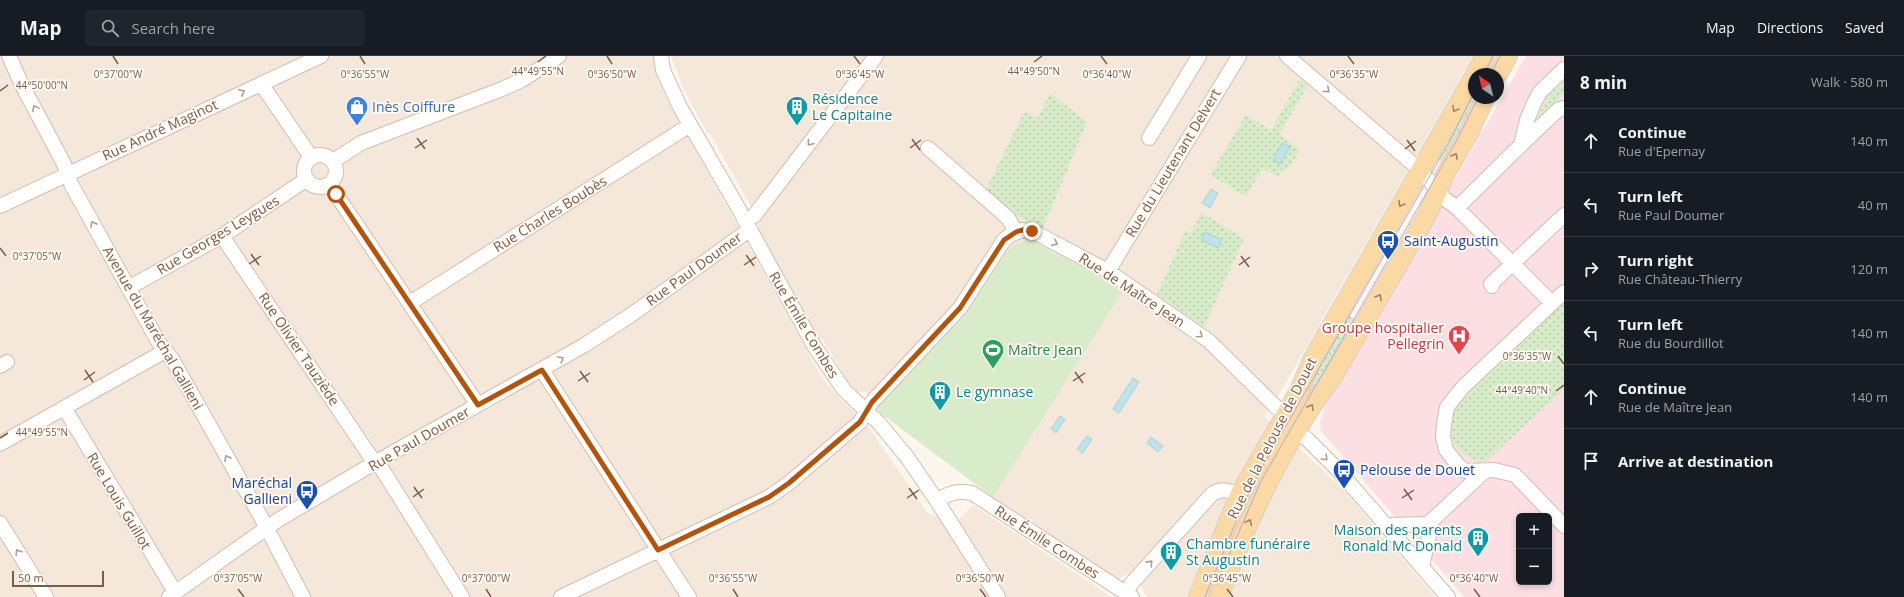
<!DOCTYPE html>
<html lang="en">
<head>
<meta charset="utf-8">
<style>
	:root { --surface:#171b24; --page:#20242c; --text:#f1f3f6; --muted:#9ea1a6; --line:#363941 }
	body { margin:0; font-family:"Open Sans",sans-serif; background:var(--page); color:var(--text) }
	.controls { position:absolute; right:12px; bottom:12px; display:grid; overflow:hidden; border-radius:6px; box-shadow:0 2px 6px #0003 }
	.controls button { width:36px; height:36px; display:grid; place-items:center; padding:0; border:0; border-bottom:1px solid var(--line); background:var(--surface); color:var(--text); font:20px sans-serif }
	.compass { position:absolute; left:1468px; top:12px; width:36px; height:36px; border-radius:50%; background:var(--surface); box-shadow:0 2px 6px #0003; rotate:325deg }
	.scale { position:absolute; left:12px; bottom:10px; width:92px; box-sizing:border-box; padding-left:4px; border:2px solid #7a5c4d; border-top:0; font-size:11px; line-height:14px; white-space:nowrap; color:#7a5c4d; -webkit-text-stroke:3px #fffaf3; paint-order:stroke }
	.stop { position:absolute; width:12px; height:12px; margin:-9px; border:3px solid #b45309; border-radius:50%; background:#fff }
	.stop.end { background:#b45309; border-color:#fff; box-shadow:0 1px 4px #0008 }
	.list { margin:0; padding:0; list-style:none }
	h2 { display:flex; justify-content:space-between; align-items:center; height:52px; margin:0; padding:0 16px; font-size:17px }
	h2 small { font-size:13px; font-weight:400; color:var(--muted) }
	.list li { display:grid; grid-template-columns:26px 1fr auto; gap:12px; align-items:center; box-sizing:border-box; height:64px; padding:0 16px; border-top:1px solid var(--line) }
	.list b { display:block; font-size:15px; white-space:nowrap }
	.list p { margin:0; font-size:13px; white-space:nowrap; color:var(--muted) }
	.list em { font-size:13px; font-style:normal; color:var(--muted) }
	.icon { flex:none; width:22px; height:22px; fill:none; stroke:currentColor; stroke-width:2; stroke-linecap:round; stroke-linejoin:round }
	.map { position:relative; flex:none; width:1564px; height:541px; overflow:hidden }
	header { display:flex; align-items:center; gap:24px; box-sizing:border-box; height:56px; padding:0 20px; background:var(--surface); border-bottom:1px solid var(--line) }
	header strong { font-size:19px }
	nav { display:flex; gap:22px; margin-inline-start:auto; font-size:14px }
	.search { width:280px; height:36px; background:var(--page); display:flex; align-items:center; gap:10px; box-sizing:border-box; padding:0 14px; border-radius:6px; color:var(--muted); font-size:15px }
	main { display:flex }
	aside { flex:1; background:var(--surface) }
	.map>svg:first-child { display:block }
	.residential { fill:#f5e8da }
	.medical { fill:#fbdfe3; fill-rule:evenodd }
	.grass { fill:url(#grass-dots) }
	.park { fill:#d8ecc9 }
	.water { fill:#bfe3e8; stroke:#a5d3da }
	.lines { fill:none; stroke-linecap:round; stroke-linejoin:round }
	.minor-casing { stroke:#d1beb0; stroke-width:16 }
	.major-casing { stroke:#dad1cd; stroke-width:20 }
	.minor { stroke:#fff; stroke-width:14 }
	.major { stroke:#fbd9a5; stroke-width:18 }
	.tram { stroke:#b9a8c9; stroke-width:1 }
	.oneway { stroke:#af9d94 }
	.oneway2 { stroke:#a18267 }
	.route { stroke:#b45309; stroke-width:5 }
	.ticks { fill:none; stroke:#7a5c4d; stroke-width:1.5 }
	.labels { text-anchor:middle; stroke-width:3.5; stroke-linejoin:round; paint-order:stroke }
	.culture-label { font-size:14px; fill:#0d838f; stroke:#fffaf3; text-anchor:start }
	.shop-label { font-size:14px; fill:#366cbe; stroke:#fffaf3; text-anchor:start }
	.street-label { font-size:14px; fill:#7a5c4d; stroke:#fffaf3 }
	.transit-label { font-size:14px; fill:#164399; stroke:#fffaf3; text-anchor:start }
	.health-label { font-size:14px; fill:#be3a42; stroke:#fffaf3; text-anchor:end }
	.leisure-label { font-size:14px; fill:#27864d; stroke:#fffaf3; text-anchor:start }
	.ticks-label { font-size:10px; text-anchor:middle; fill:#7a5c4d; stroke:#fffaf3; stroke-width:3.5; stroke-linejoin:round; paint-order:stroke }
</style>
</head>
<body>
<header>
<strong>Map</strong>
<div class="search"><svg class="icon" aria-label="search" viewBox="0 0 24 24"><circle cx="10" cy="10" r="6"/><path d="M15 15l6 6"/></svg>Search here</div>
<nav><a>Map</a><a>Directions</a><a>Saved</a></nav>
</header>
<main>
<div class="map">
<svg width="1564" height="541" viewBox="0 0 1564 541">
	<defs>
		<pattern id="grass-dots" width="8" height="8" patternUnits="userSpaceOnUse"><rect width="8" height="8" fill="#d8ecc9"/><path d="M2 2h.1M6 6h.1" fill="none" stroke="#b4c2a5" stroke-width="1.8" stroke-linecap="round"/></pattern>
	</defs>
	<rect width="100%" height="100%" fill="#fdf6ec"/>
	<path class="residential" d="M 0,0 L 653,0 L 656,14 L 666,41 L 815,309 L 825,326 L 840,343 L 867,369 L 928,458 L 959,463 L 973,449 L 1111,541 L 0,541 Z
		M 671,0 L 1473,0 L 1281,335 L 1264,360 L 1339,429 L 1435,541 L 1150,541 L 1144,538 L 1143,532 L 1126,518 L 1118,523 L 993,441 L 879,356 L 878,350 L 866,336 L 857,336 L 847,324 L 822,282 L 819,284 L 758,176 L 760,162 L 750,149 L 710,77 L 708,78 L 684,34 Z"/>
	<path class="medical" d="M 1526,0 L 1564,0 L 1564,541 L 1464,541 L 1321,375 L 1320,366 L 1327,346 ZM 1519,460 L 1549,460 L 1549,526 L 1519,526 Z"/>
	<path class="grass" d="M 1300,23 L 1308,29 L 1279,79 L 1300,93 L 1291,109 L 1285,114 L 1282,114 L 1278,121 L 1263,112 L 1246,140 L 1210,119 L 1246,59 L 1271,74 Z
		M 1564,25 L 1564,37 L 1538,62 L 1547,41 Z
		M 1474,29 L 1474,42 L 1482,42 L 1448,109 L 1435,102 Z
		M 1050,37 L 1087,66 L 1043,172 L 1014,159 L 986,133 L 1024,56 L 1038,62 Z
		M 1201,156 L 1244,183 L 1204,271 L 1157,238 L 1186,174 L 1191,177 Z
		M 1564,244 L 1564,334 L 1487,404 C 1472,411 1450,389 1450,374 C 1449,359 1457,348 1466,337 Z
		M 1343,256 L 1360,266 L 1216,541 L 1203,541 L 1234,459 Z"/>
	<path class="park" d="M 1029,184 L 1094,217 L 1122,236 L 993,441 L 879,356 L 878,350 L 961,264 L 1011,190 Z"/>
	<path class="water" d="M 1282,87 L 1290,91 L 1280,108 L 1273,104 Z
		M 1211,133 L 1218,137 L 1210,152 L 1202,147 Z
		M 1205,176 L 1222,184 L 1218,192 L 1201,184 Z
		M 1133,322 L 1139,326 L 1119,357 L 1113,353 Z
		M 1060,360 L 1065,363 L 1056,377 L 1051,373 Z
		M 1087,380 L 1092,383 L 1083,397 L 1077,393 Z
		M 1151,381 L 1163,390 L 1158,396 L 1147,387 Z"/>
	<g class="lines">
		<g class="minor-casing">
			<path id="minor" d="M 9,0 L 22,29 L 64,108 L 71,128 L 159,287 L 172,303 L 262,463 L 303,541
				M 661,0 L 663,14 L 680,51 L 736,148 L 813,288 L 844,334 L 878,366 L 907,401 L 937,445 L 998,541
				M 1287,0 L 1420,114 L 1445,143 L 1457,152 L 1552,247
				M 262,27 L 266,35 L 311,101
				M 1149,82 L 1199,0
				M 1521,89 L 1559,53 L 1564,52
				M 928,92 L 1008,162 L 1016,176
				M304 115a16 16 0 1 1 32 0a16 16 0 1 1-32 0Z
				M 333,105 L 361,87 L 502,33 L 522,24 L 559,0
				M 329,128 L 478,349
				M 0,150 L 321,0
				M 1457,152 L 1521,89 L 1527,64 L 1534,47 L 1540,36 L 1564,13
				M 745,165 L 754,160 L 876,0
				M 222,180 L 372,403 L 380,410 L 462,541
				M 1108,215 L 1239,0
				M 1492,230 L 1491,228 L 1564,159
				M 128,232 L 222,180 L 307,123
				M 1564,236 L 1463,331 L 1447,351 L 1444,368 L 1443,381 L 1446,394 L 1458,409 L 1465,415 L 1494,414 L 1515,419 L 1564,470
				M 410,247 L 690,69
				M 0,310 L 7,306
				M 542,314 L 689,541
				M 65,353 L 175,536
				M 1296,376 L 1306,382 L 1338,414 L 1448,541
				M 0,388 L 165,295
				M 937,445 C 949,437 958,434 972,437 L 1132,541
				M 0,467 L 46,541
				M 1386,469 L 1428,468 L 1485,415
				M 1422,510 L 1429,480 L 1428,468
				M 1126,537 L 1131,528 L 1212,438 C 1222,432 1228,434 1239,439
				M 169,541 L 278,464 L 376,406 L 583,290 L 631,259 L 749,174
				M 561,541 L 769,441 L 789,427 L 860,366 L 872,346 L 960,252 L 1004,184 L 1010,179 L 1022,174 L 1032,175 L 1108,215 L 1209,285 L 1276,351 L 1286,357"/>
		</g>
		<g class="major-casing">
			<path id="major" d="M 1475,18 L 1485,0
				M 1498,18 L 1508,0
				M 1198,541 L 1239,439 L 1299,335 L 1313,302 L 1474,20
				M 1219,541 C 1247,465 1283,387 1332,322 L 1426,161 L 1446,117 L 1469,77 L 1485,42"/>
		</g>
		<use href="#minor" class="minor"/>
		<use href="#major" class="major"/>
		<path class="tram" d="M 1484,18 L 1493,0
			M 1491,18 L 1500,0
			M 1216,529 L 1261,425 L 1457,84 L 1478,42
			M 1205,541 L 1238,461 L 1256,422 L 1451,83 L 1474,36"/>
	</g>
	<defs><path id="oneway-chevron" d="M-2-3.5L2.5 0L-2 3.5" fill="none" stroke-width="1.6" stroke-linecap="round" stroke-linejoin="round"/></defs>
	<g class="oneway">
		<use href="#oneway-chevron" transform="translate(1327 34) rotate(41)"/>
		<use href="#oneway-chevron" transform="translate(242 36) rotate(-25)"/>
		<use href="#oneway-chevron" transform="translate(35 52) rotate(-118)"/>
		<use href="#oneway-chevron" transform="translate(810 87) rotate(127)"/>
		<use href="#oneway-chevron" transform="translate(93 168) rotate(-119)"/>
		<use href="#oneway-chevron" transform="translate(1055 187) rotate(27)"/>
		<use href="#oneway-chevron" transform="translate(1200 279) rotate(35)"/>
		<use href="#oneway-chevron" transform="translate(561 303) rotate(-30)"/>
		<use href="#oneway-chevron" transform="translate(227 402) rotate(-119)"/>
		<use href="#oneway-chevron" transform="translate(1325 402) rotate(46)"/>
		<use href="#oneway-chevron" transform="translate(18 496) rotate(-122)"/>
		<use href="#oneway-chevron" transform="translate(1150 507) rotate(-48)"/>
	</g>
	<g class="oneway2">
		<use href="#oneway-chevron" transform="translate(1455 53) rotate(120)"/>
		<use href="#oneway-chevron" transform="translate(1455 100) rotate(-61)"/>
		<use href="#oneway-chevron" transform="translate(1401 148) rotate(120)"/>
		<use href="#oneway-chevron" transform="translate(1379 241) rotate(-60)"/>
		<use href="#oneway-chevron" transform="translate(1311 351) rotate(-60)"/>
		<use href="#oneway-chevron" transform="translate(1249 466) rotate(-66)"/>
	</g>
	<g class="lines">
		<path class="route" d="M 336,138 L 478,349 L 542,314 L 658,494 L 769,441 L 789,427 L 860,366 L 872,346 L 960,252 L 1004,184 L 1016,176 L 1022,174 L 1032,175"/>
	</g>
	<path class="ticks" d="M 113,0 L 118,8M 360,0 L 365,8M 607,0 L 612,8M 854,0 L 860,8M 1101,0 L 1107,8M 1348,0 L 1354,8M 538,6 L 546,0M 1034,6 L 1042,0M 0,35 L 8,29M 417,82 L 425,93M 912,83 L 920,94M 1407,84 L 1415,95M 415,92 L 427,84M 910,92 L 921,84M 1405,93 L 1416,85M 0,192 L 6,200M 251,198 L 259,209M 746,199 L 754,210M 1241,200 L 1249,211M 249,208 L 261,200M 744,209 L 756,201M 1239,209 L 1250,201M 1558,300 L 1564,308M 85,314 L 93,326M 580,315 L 588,326M 1075,316 L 1083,327M 84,324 L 95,316M 578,325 L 590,317M 1073,325 L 1085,317M 1556,335 L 1564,329M 0,382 L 8,377M 414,431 L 422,442M 909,432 L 917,443M 1404,433 L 1412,444M 413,441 L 424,433M 907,442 L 919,434M 1402,442 L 1414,434M 238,533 L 244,541M 486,533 L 491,541M 733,533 L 738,541M 980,533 L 986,541M 1227,533 L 1233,541M 1474,533 L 1480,541"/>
	<defs>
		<g id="shop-pin" transform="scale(1.15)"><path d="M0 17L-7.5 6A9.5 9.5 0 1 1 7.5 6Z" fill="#3f7fe0" stroke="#fffaf3"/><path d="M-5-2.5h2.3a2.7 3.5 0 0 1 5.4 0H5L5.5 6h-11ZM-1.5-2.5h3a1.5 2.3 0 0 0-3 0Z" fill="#fff"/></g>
		<g id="building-pin" transform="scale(1.15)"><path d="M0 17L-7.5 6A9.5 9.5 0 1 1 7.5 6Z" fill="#0f9aa8" stroke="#fffaf3"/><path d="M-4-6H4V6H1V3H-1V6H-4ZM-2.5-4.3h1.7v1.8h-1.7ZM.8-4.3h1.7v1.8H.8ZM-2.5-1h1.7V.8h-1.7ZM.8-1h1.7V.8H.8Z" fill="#fff"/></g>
		<g id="bus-pin" transform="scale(1.15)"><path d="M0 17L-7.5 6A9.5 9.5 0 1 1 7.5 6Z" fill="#1a4fb4" stroke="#fffaf3"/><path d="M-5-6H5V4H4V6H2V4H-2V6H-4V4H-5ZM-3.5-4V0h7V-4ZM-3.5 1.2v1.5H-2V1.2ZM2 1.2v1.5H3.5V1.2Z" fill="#fff"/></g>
		<g id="hospital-pin" transform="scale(1.15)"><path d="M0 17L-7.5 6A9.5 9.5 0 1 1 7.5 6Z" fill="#e0444e" stroke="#fffaf3"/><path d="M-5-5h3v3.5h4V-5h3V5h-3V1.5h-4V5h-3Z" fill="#fff"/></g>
		<g id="stadium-pin" transform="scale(1.15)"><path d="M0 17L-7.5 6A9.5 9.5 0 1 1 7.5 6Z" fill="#2e9e5b" stroke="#fffaf3"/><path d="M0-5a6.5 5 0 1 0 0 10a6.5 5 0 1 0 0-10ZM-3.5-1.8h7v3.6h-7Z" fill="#fff"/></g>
	</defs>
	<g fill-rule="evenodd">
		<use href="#shop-pin" x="357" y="51"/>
		<use href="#building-pin" x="797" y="51"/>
		<use href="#bus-pin" x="1388" y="185"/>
		<use href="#hospital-pin" x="1459" y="280"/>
		<use href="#stadium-pin" x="993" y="294"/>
		<use href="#building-pin" x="940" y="336"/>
		<use href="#bus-pin" x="1344" y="414"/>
		<use href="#bus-pin" x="307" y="435"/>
		<use href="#building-pin" x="1478" y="482"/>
		<use href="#building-pin" x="1171" y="496"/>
	</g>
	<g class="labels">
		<g class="culture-label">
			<text x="812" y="48">Résidence<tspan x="812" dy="16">Le Capitaine</tspan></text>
			<text x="956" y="341">Le gymnase</text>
			<text x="1462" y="479" text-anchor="end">Maison des parents<tspan x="1462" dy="16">Ronald Mc Donald</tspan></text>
			<text x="1186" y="493">Chambre funéraire<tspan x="1186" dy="16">St Augustin</tspan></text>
		</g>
		<g class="shop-label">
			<text x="372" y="56">Inès Coiffure</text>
		</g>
		<g class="street-label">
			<text transform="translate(160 74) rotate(-25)" y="5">Rue André Maginot</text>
			<text transform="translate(1173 107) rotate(-59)" y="5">Rue du Lieutenant Delvert</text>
			<text transform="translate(550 158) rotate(-32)" y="5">Rue Charles Boubès</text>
			<text transform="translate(218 179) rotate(-31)" y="5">Rue Georges Leygues</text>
			<text transform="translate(694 213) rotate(-36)" y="5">Rue Paul Doumer</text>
			<text transform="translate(1132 234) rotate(33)" y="5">Rue de Maître Jean</text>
			<text transform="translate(804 269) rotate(59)" y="5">Rue Émile Combes</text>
			<text transform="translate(153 272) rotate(60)" y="5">Avenue du Maréchal Gallieni</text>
			<text transform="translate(299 293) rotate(56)" y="5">Rue Olivier Tauziède</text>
			<text transform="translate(1272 382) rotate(-63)" y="5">Rue de la Pelouse de Douet</text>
			<text transform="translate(419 383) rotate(-30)" y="5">Rue Paul Doumer</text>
			<text transform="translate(119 445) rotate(59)" y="5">Rue Louis Guillot</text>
			<text transform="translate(1047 486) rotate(33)" y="5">Rue Émile Combes</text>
		</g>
		<g class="transit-label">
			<text x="1404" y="190">Saint-Augustin</text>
			<text x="1360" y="419">Pelouse de Douet</text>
			<text x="292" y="432" text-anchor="end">Maréchal<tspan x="292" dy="16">Gallieni</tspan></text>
		</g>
		<g class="health-label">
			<text x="1444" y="277">Groupe hospitalier<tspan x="1444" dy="16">Pellegrin</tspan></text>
		</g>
		<g class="leisure-label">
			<text x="1008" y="299">Maître Jean</text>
		</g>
	</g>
	<g class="ticks-label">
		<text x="1034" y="19">44°49'50"N</text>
		<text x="538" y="19">44°49'55"N</text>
		<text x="118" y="22">0°37'00"W</text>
		<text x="365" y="22">0°36'55"W</text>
		<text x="612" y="22">0°36'50"W</text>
		<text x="860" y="22">0°36'45"W</text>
		<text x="1107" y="22">0°36'40"W</text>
		<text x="1354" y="22">0°36'35"W</text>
		<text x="42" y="33">44°50'00"N</text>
		<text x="37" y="204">0°37'05"W</text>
		<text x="1527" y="304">0°36'35"W</text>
		<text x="1522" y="338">44°49'40"N</text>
		<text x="42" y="380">44°49'55"N</text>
		<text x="238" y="526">0°37'05"W</text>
		<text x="486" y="526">0°37'00"W</text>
		<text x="733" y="526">0°36'55"W</text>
		<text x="980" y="526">0°36'50"W</text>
		<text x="1227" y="526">0°36'45"W</text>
		<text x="1474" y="526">0°36'40"W</text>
	</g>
</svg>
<div class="controls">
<button>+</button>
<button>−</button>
</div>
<svg class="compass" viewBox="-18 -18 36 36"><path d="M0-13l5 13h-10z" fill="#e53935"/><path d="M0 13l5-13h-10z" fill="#9ea1a6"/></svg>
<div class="scale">50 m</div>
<div class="stop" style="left:336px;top:138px"></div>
<div class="stop end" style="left:1032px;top:175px"></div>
</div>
<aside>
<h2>8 min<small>Walk · 580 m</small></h2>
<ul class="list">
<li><svg class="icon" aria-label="ahead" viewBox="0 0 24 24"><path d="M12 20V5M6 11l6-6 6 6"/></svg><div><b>Continue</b><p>Rue d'Epernay</p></div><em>140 m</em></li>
<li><svg class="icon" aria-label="left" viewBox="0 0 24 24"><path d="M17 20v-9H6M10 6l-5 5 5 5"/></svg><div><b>Turn left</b><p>Rue Paul Doumer</p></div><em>40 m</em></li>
<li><svg class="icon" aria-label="right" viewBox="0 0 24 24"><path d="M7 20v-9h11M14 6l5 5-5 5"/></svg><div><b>Turn right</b><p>Rue Château-Thierry</p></div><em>120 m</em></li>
<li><svg class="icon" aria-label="left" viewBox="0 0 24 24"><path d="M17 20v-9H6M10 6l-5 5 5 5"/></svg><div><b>Turn left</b><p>Rue du Bourdillot</p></div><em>140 m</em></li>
<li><svg class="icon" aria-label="ahead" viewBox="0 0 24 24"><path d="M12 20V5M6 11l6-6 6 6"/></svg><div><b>Continue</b><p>Rue de Maître Jean</p></div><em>140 m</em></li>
<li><svg class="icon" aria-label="arrive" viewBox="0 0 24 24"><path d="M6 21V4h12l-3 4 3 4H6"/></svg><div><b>Arrive at destination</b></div></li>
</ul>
</aside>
</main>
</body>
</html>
